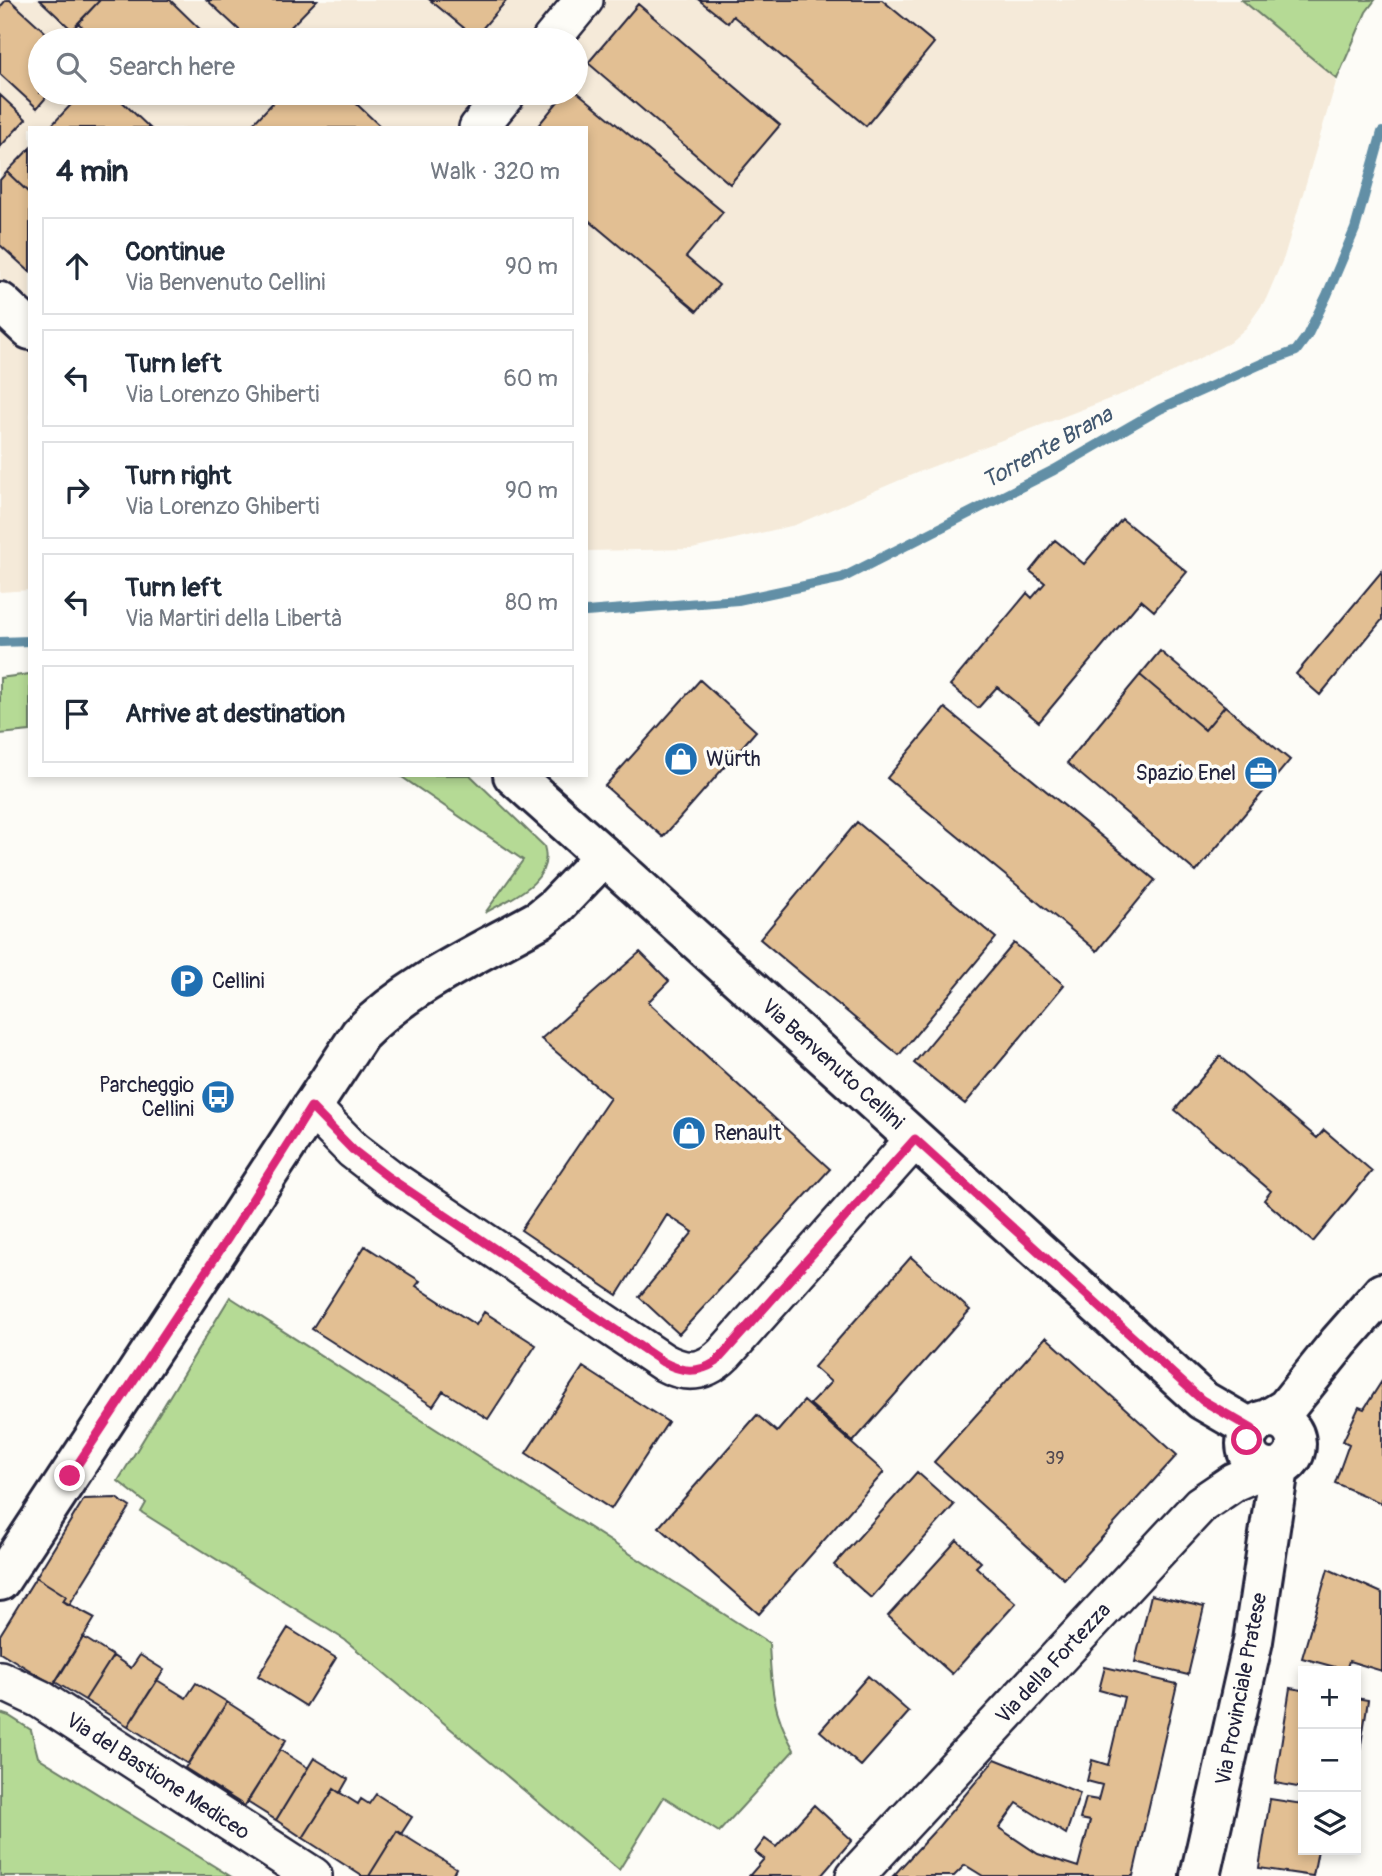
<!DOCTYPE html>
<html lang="en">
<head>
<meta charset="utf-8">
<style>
	:root { --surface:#fff; --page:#f6f6f7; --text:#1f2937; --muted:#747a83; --line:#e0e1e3 }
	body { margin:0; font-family:Pangolin,sans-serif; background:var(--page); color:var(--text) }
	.controls { position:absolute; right:21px; bottom:21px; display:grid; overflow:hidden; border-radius:0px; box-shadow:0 4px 10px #0003 }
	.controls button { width:63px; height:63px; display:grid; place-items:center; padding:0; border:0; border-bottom:2px solid var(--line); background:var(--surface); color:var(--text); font:35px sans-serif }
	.stop { position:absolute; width:21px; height:21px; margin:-16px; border:5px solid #db2777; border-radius:50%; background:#fff }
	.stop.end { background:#db2777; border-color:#fff; box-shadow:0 2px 7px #0008 }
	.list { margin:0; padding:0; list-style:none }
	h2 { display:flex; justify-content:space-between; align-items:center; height:91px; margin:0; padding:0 28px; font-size:30px }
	h2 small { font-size:23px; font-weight:400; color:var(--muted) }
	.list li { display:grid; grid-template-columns:46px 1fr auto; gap:21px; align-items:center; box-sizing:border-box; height:98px; margin:0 14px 14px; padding:0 14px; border:2px solid var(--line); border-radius:0px }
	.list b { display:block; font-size:26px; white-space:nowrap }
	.list p { margin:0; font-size:23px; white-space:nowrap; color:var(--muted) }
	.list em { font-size:23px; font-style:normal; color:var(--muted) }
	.icon { flex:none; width:38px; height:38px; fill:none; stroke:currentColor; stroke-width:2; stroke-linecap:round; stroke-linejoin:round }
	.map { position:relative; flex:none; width:1382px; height:1876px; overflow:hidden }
	.search { position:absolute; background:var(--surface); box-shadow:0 4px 10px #0003; left:28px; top:28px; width:560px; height:77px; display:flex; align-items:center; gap:18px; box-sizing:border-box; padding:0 24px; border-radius:38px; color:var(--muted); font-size:26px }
	.panel { position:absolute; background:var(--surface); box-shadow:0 4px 10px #0003; left:28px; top:126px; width:560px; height:651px; border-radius:0px }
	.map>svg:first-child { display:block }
	.built { fill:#f5ead9; fill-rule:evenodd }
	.green { fill:#b5da95; stroke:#6c7e68; stroke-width:2 }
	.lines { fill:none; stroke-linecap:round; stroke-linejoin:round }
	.stream { stroke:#628fa6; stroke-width:10 }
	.building { fill:#e2bf93; stroke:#22223b; stroke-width:2 }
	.minor-casing { stroke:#22223b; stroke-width:42 }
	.tertiary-casing { stroke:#22223b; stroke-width:44 }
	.minor { stroke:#fdfcf7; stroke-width:37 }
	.tertiary { stroke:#fdfcf7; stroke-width:38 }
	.route { stroke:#db2777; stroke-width:9 }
	.labels { text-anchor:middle; stroke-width:7; stroke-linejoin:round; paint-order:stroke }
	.number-label { font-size:18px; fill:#524951 }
	.poi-label { font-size:21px; fill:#22223b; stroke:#fdfcf7; text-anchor:start }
	.street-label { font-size:21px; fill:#22223b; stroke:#fdfcf7 }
	.water-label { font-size:23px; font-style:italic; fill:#425870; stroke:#fdfcf7 }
</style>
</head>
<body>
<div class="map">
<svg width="1382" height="1876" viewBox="0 0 1382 1876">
	<rect width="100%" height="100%" fill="#fdfcf7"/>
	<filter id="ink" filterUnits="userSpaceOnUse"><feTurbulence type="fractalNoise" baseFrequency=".0143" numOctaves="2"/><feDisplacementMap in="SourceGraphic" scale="14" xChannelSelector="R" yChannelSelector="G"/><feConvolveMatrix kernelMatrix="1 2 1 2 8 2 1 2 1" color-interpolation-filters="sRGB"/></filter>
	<g filter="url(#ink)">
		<path class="built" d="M 0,0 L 1242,0 L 1337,79 L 1284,257 L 1266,299 L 1246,328 L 1229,343 L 1151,383 L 921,471 L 795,525 L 692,549 L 586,551 L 586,128 L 30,128 L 30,590 L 0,592 ZM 40,40 L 576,40 L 576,93 L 40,93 Z"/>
		<path class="green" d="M 1242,0 L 1375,0 L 1366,12 L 1337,79 Z
			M 30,674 L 30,731 L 0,734 L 0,678 Z
			M 399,775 L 470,775 L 544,846 C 555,882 511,898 485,913 L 523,860 Z
			M 230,1297 L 769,1643 C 771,1685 772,1711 794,1750 L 719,1832 L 664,1797 L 619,1870 L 345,1640 L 141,1512 L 146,1503 L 118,1481 Z
			M 0,1713 L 9,1716 L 31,1730 L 38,1757 L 230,1876 L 0,1876 Z"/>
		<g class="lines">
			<path class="stream" d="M 586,612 L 738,600 L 842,578 L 1054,470 L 1160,409 L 1261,364 L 1296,351 L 1307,336 L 1327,295 L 1355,229 L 1382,132
				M 0,642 L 30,641"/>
		</g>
		<path class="building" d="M 6,0 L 10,0 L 54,40 L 40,40 L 40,93 L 50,93 L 37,108 L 0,74 L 0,7 Z
			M 40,0 L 100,0 L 72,30 Z
			M 100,0 L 170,0 L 207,36 L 203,40 L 97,40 L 78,23 Z
			M 207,0 L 317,0 L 278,40 L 250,40 Z
			M 430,0 L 507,0 L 475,37 Z
			M 699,0 L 882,0 L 934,43 L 866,126 L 733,16 L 728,23 Z
			M 638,4 L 780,125 L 730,184 L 588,63 Z
			M 576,91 L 723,212 L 686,257 L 719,285 L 697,311 L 586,218 L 586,128 L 536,128 L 565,93 Z
			M 82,93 L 113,93 L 150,128 L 49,128 Z
			M 282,93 L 345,93 L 382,128 L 249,128 Z
			M 0,95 L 26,119 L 0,147 Z
			M 30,148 L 30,194 L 7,172 Z
			M 7,172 L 30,194 L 30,272 L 0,245 L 0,180 Z
			M 1122,519 L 1187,572 L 1154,611 L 1141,600 L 1039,722 L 997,687 L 978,708 L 950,685 L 1027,593 L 1032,598 L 1045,583 L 1030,571 L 1055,540 L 1084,564 Z
			M 1382,571 L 1382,620 L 1320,695 L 1296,674 Z
			M 1160,651 L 1225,706 L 1205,730 L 1140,675 Z
			M 1140,675 L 1205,730 L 1225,706 L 1290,760 L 1196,872 L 1067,763 Z
			M 700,680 L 756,731 L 663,837 L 605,786 Z
			M 945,708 L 1155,880 L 1097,951 L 887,778 Z
			M 857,822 L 996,938 L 899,1055 L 760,939 Z
			M 1014,943 L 1064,985 L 965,1104 L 914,1063 Z
			M 640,952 L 669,981 L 648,1002 L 830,1169 L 679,1334 L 639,1297 L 693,1232 L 667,1215 L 617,1295 L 521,1230 L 610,1098 L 541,1039 Z
			M 1220,1056 L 1317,1138 L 1324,1130 L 1372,1171 L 1313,1242 L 1264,1200 L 1271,1191 L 1175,1110 Z
			M 365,1246 L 420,1281 L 416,1286 L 476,1325 L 484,1312 L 536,1345 L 488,1419 L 443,1391 L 433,1406 L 312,1329 Z
			M 911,1257 L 970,1310 L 853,1442 L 810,1404 L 831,1382 L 814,1367 Z
			M 1046,1337 L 1177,1455 L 1064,1579 L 934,1462 Z
			M 583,1367 L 668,1422 L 611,1509 L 526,1453 Z
			M 1382,1381 L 1382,1500 L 1381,1503 L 1335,1483 L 1349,1444 L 1343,1441 L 1359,1407 L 1364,1409 Z
			M 804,1401 L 884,1472 L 759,1614 L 659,1527 L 757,1415 L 777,1432 Z
			M 917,1472 L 954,1505 L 871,1598 L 834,1565 Z
			M 116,1498 L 130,1507 L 69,1605 L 63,1601 L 66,1596 L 36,1577 L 84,1499 Z
			M 957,1540 L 981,1562 L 976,1567 L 1016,1603 L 952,1674 L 888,1616 Z
			M 1328,1569 L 1382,1593 L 1382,1671 L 1349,1661 L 1346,1670 L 1302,1658 Z
			M 36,1577 L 66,1596 L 63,1601 L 95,1618 L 54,1685 L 0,1652 L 0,1635 Z
			M 1151,1595 L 1204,1607 L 1188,1675 L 1135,1662 Z
			M 288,1628 L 336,1658 L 306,1706 L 258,1676 Z
			M 83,1637 L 113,1656 L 85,1700 L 55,1682 Z
			M 140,1655 L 164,1670 L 128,1726 L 85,1700 L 113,1656 L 131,1668 Z
			M 1105,1667 L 1177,1684 L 1133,1876 L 983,1876 L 965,1865 L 954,1876 L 893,1876 L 939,1826 L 995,1759 L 1080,1793 L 1066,1834 L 1017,1803 L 999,1828 L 1038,1854 L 1078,1867 L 1090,1821 L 1080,1819 L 1086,1798 L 1098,1800 L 1102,1785 L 1087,1781 L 1092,1760 L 1108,1765 L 1124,1697 L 1099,1690 Z
			M 868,1676 L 909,1712 L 861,1766 L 820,1731 Z
			M 157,1680 L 186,1698 L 196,1683 L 227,1702 L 188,1764 L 128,1726 Z
			M 1290,1688 L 1303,1690 L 1303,1788 L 1275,1783 Z
			M 1356,1698 L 1368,1700 L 1356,1776 Z
			M 227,1702 L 286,1740 L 245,1806 L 185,1768 Z
			M 280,1750 L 308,1768 L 276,1820 L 247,1802 Z
			M 314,1758 L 348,1779 L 340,1793 L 334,1789 L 303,1838 L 276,1820 Z
			M 334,1789 L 358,1804 L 361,1799 L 369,1804 L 376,1794 L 412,1817 L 401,1834 L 397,1831 L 369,1876 L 362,1876 L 303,1838 Z
			M 1270,1799 L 1303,1804 L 1303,1850 L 1318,1850 L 1313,1876 L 1259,1868 Z
			M 814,1805 L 852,1840 L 821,1876 L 749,1876 L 764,1859 L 755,1852 L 765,1839 L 776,1847 Z
			M 397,1831 L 456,1868 L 452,1876 L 369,1876 Z"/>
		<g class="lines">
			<g class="minor-casing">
				<path id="minor" d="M 551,40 L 584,0
					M 478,128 L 507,93
					M 311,1107 L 353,1150 L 388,1177 L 663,1362 C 687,1375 705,1373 724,1354 L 915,1139
					M 0,1680 L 40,1699 L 313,1876
					M 855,1876 L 1200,1505 L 1234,1482 L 1264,1469"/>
			</g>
			<g class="tertiary-casing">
				<path id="tertiary" d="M 0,302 L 30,330
					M 513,775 L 638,887 L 1202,1400 L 1252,1429
					M1246 1444a25 25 0 1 1 50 0a25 25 0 1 1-50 0Z
					M 1266,1420 L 1286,1408 L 1339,1342 L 1382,1293
					M 0,1581 L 360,1034 C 409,984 479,953 540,919 L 556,906 L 604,856
					M 1200,1876 L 1253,1641 L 1279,1468"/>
			</g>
			<use href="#minor" class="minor"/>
			<use href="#tertiary" class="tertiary"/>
		</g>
	</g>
	<g class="lines" filter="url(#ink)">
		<path class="route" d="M 70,1476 L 228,1238 L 311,1107 L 353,1150 L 388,1177 L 663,1362 C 682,1372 697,1374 716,1362 L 915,1139 L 1202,1400 L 1252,1429 L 1247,1440"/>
	</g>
	<defs>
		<g id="shop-disc" transform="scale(1.75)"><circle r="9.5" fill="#1f6fb2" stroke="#fdfcf7"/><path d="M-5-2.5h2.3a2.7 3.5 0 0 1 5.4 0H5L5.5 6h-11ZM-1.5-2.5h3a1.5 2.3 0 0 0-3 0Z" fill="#fff"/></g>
		<g id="office-disc" transform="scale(1.75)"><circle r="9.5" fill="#1f6fb2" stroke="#fdfcf7"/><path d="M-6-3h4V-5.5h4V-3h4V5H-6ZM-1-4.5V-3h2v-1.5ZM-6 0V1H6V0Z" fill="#fff"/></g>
		<g id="parking-disc" transform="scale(1.75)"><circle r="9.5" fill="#1f6fb2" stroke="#fdfcf7"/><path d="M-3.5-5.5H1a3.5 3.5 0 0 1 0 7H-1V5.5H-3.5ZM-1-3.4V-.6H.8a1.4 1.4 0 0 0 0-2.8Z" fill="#fff"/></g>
		<g id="bus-disc" transform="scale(1.75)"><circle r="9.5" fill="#1f6fb2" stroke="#fdfcf7"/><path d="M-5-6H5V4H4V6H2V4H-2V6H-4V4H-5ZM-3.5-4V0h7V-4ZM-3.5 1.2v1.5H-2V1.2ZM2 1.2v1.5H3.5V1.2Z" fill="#fff"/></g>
	</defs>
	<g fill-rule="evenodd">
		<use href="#shop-disc" x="681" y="759"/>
		<use href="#office-disc" x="1261" y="773"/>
		<use href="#parking-disc" x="187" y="981"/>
		<use href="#bus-disc" x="218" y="1097"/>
		<use href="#shop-disc" x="689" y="1133"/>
	</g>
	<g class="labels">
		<g class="number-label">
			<text x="1055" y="1464">39</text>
		</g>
		<g class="poi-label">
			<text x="706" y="766">Würth</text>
			<text x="1236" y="780" text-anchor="end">Spazio Enel</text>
			<text x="212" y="988">Cellini</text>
			<text x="194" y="1092" text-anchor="end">Parcheggio<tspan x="194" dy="24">Cellini</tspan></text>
			<text x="714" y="1140">Renault</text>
		</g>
		<g class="street-label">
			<text transform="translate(833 1064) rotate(42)" y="7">Via Benvenuto Cellini</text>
			<text transform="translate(1053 1663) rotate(-47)" y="7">Via della Fortezza</text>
			<text transform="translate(1241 1689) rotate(-79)" y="7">Via Provinciale Pratese</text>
			<text transform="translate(158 1776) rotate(33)" y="7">Via del Bastione Mediceo</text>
		</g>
		<g class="water-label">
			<text transform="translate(1047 447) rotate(-29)" y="8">Torrente Brana</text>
		</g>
	</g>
</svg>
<div class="controls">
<button>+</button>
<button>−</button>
<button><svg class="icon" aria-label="layers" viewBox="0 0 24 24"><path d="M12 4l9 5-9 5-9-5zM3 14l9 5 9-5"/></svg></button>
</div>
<div class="stop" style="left:1247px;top:1440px"></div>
<div class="stop end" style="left:70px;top:1476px"></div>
<div class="search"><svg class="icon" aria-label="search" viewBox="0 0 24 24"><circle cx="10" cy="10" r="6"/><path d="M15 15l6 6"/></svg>Search here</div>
<section class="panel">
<h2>4 min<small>Walk · 320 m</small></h2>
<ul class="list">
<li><svg class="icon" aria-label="ahead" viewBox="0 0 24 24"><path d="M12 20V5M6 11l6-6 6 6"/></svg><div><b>Continue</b><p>Via Benvenuto Cellini</p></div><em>90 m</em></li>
<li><svg class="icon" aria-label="left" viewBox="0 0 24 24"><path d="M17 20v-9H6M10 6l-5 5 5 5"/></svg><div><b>Turn left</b><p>Via Lorenzo Ghiberti</p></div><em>60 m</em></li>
<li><svg class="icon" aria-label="right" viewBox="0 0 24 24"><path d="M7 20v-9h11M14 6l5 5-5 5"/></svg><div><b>Turn right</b><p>Via Lorenzo Ghiberti</p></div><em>90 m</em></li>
<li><svg class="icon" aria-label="left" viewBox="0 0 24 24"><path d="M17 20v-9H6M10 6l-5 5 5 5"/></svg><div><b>Turn left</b><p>Via Martiri della Libertà</p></div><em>80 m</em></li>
<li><svg class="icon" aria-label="arrive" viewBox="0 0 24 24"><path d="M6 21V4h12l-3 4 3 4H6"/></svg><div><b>Arrive at destination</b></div></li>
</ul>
</section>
</div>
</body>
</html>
